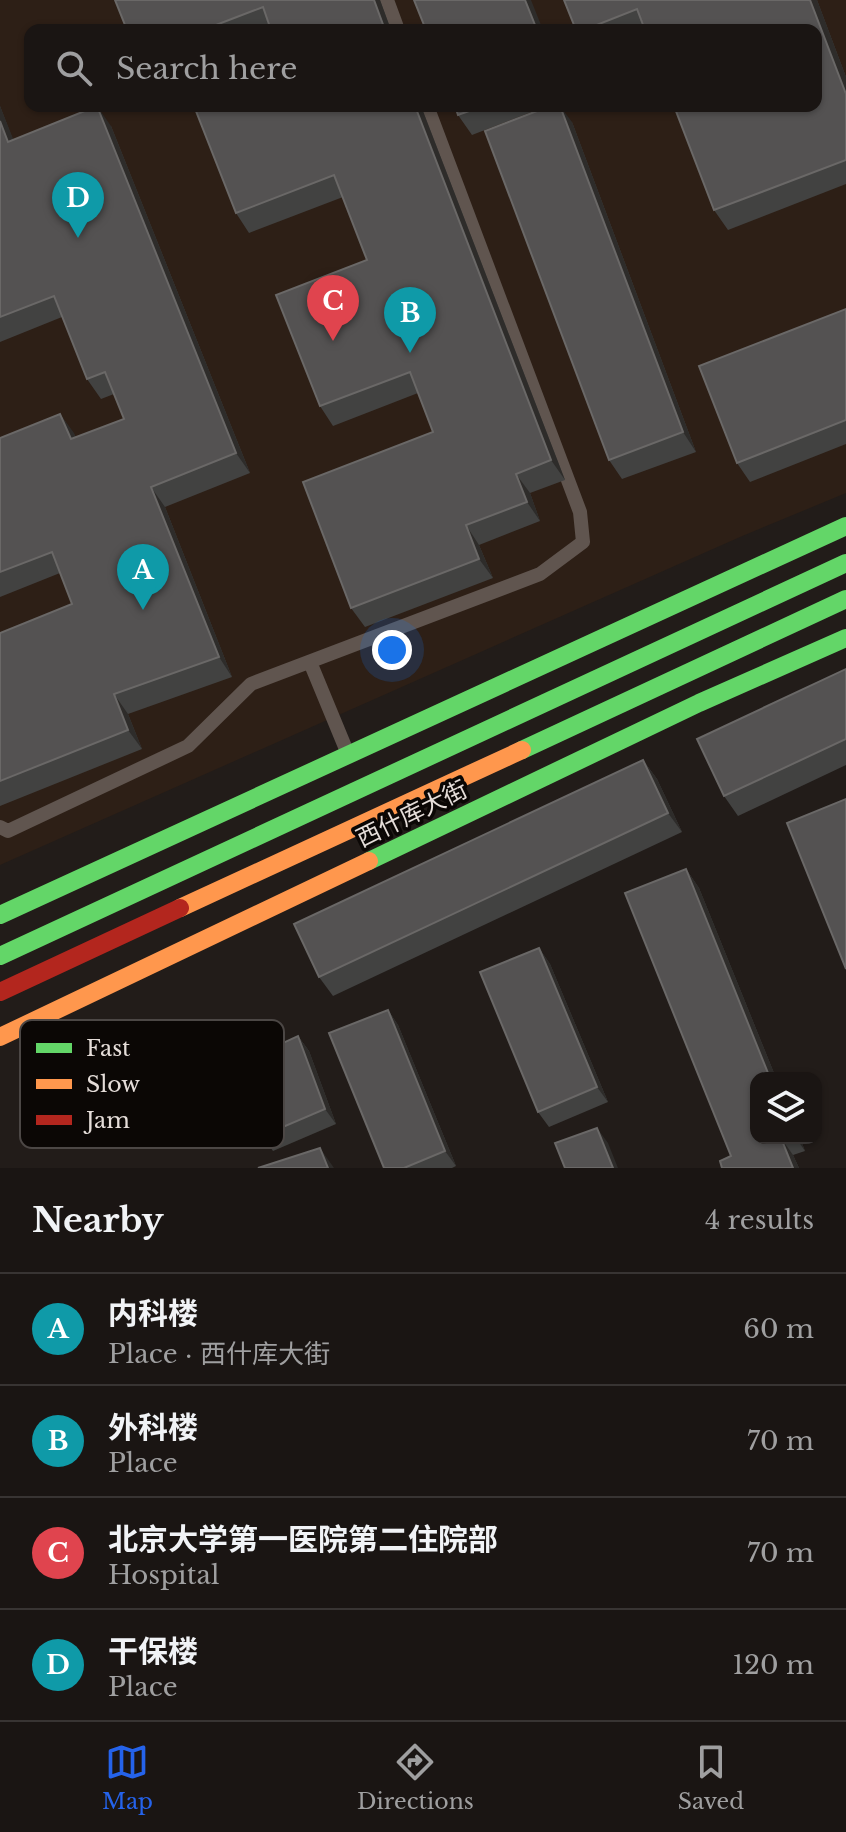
<!DOCTYPE html>
<html lang="en">
<head>
<meta charset="utf-8">
<style>
	:root { --surface:#1a1513; --page:#272221; --text:#f1f3f6; --muted:#9f9fa0; --line:#383433; --accent:#2563eb }
	body { margin:0; font-family:"Libre Baskerville","Noto Sans SC",serif; background:var(--page); color:var(--text) }
	.controls { position:absolute; right:24px; bottom:24px; display:grid; overflow:hidden; border-radius:16px; box-shadow:0 2px 6px #0004 }
	.controls button { width:72px; height:72px; display:grid; place-items:center; padding:0; border:0; border-bottom:2px solid var(--line); background:var(--surface); color:var(--text); font:40px sans-serif }
	.you { position:absolute; left:392px; top:650px; width:28px; height:28px; margin:-20px; border:6px solid #fff; border-radius:50%; background:#1a73e8; box-shadow:0 0 0 12px #1a73e833 }
	.badge { display:grid; place-items:center; width:52px; height:52px; border-radius:50%; background:var(--accent); color:#fff; font-size:26px; font-weight:700 }
	.pin { position:absolute; translate:-50% -66px; filter:drop-shadow(0 2px 4px #0008) }
	.pin::after { content:''; position:absolute; top:42px; width:28px; height:24px; background:inherit; clip-path:polygon(0 0,100% 0,50% 100%) }
	.list { margin:0; padding:0; list-style:none }
	h2 { display:flex; justify-content:space-between; align-items:center; height:104px; margin:0; padding:0 32px; font-size:34px }
	h2 small { font-size:26px; font-weight:400; color:var(--muted) }
	.list li { display:grid; grid-template-columns:52px 1fr auto; gap:24px; align-items:center; box-sizing:border-box; height:112px; padding:0 32px; border-top:2px solid var(--line) }
	.list b { display:block; font-size:30px; white-space:nowrap }
	.list p { margin:0; font-size:26px; white-space:nowrap; color:var(--muted) }
	.list em { font-size:26px; font-style:normal; color:var(--muted) }
	.icon { flex:none; width:44px; height:44px; fill:none; stroke:currentColor; stroke-width:2; stroke-linecap:round; stroke-linejoin:round }
	.map { position:relative; flex:none; width:846px; height:1168px; overflow:hidden }
	.search { position:absolute; background:var(--surface); box-shadow:0 2px 6px #0004; left:24px; right:24px; top:24px; height:88px; display:flex; align-items:center; gap:20px; box-sizing:border-box; padding:0 28px; border-radius:16px; color:var(--muted); font-size:30px }
	.sheet { height:552px; background:var(--surface) }
	nav { display:flex; justify-content:space-around; align-items:center; box-sizing:border-box; height:112px; border-top:2px solid var(--line); background:var(--surface); font-size:22px; color:var(--muted) }
	nav a { display:grid; justify-items:center; gap:4px }
	nav .on { color:var(--accent) }
	.map>svg:first-child { display:block }
	.built { fill:#2d1f16; fill-rule:evenodd }
	.lines { fill:none; stroke-linecap:round; stroke-linejoin:round }
	.lane { stroke:#60554f; stroke-width:14 }
	.fast { stroke:#63d668; stroke-width:18 }
	.slow { stroke:#ff974d; stroke-width:18 }
	.jam { stroke:#b3261e; stroke-width:18 }
	.wall { fill:#424241 }
	.shaded-wall { fill:#2e2c2a }
	.building { fill:#545252; stroke:#6a6867; stroke-width:2 }
	.labels { text-anchor:middle; stroke-width:7; stroke-linejoin:round; paint-order:stroke }
	.street-label { font-size:24px; fill:#e5ddd9; stroke:#0b0705 }
	.key { fill:#0b0705; stroke:#4c4745; stroke-width:2 }
	.key-label { font-size:22px; fill:#e5ddd9 }
</style>
</head>
<body>
<div class="map">
<svg width="846" height="1168" viewBox="0 0 846 1168">
	<rect width="100%" height="100%" fill="#221c19"/>
	<path class="built" d="M 0,0 L 846,0 L 846,493 L 740,537 L 0,865 ZM 30,30 L 816,30 L 816,106 L 30,106 Z"/>
	<g class="lines">
		<path class="lane" d="M 387,0 L 398,30
			M 310,662 L 348,754
			M 0,827 L 8,831 L 188,746 L 251,684 L 540,574 L 583,542 L 580,512 L 427,106"/>
		<path class="fast" d="M 522,750 L 846,599
			M 369,861 L 699,703 L 846,638
			M 0,915 L 846,526
			M 0,956 L 846,563"/>
		<path class="slow" d="M 180,908 L 522,750
			M 0,1037 L 369,861"/>
		<path class="jam" d="M 0,992 L 180,908"/>
	</g>
	<path class="wall" d="M 115,0 L 380,0 L 391,30 L 271,28 L 267,30 L 127,30 Z
		M 564,0 L 817,0 L 846,77 L 846,184 L 728,230 L 714,210 L 816,30 L 576,30 Z
		M 0,106 L 13,140 L 111,126 L 250,473 L 165,507 L 232,677 L 128,714 L 142,749 L 0,806 L 0,633 L 72,604 L 60,573 L 0,597 L 0,438 L 60,414 L 76,437 L 124,419 L 114,394 L 101,399 L 87,379 L 62,317 L 0,342 Z
		M 194,106 L 421,106 L 565,480 L 530,493 L 540,521 L 479,545 L 493,578 L 365,627 L 351,608 L 433,432 L 418,393 L 333,426 L 320,406 L 367,260 L 343,197 L 249,233 L 236,213 Z
		M 455,106 L 547,106 L 472,135 L 458,115 Z
		M 572,122 L 696,452 L 622,479 L 609,460 Z
		M 846,309 L 846,444 L 750,482 L 737,463 Z
		M 846,669 L 846,765 L 738,816 L 724,796 Z
		M 643,760 L 657,779 L 682,832 L 333,996 L 319,977 Z
		M 686,869 L 699,888 L 776,1078 L 756,1078 L 756,1138 L 800,1138 L 805,1151 L 793,1155 L 799,1168 L 722,1168 L 731,1156 Z
		M 539,948 L 550,964 L 608,1102 L 549,1127 L 538,1112 Z
		M 388,1010 L 398,1025 L 456,1166 L 452,1168 L 384,1168 Z
		M 298,1036 L 309,1051 L 336,1124 L 273,1151 L 262,1136 Z"/>
	<path class="shaded-wall" d="M 374,0 L 380,0 L 391,30 L 385,30 Z
		M 525,0 L 531,0 L 543,30 L 537,30 Z
		M 810,0 L 817,0 L 846,77 L 846,94 Z
		M 0,106 L 22,161 L 8,142 L 0,121 Z
		M 97,106 L 111,126 L 250,473 L 236,453 Z
		M 415,106 L 421,106 L 565,480 L 551,460 Z
		M 560,106 L 572,122 L 696,452 L 683,432 Z
		M 60,414 L 74,433 L 84,458 L 71,439 Z
		M 516,474 L 530,493 L 540,521 L 527,502 Z
		M 151,487 L 165,507 L 232,677 L 219,657 Z
		M 466,525 L 479,545 L 493,578 L 479,559 Z
		M 114,694 L 128,714 L 142,749 L 128,730 Z
		M 643,760 L 657,779 L 682,832 L 668,813 Z
		M 686,869 L 699,888 L 776,1078 L 770,1078 Z
		M 539,948 L 550,964 L 608,1102 L 597,1087 Z
		M 388,1010 L 398,1025 L 456,1166 L 445,1151 Z
		M 298,1036 L 309,1051 L 336,1124 L 325,1109 Z
		M 597,1128 L 608,1143 L 618,1168 L 613,1168 Z
		M 781,1138 L 793,1155 L 799,1168 L 793,1168 Z
		M 796,1138 L 800,1138 L 805,1151 Z
		M 320,1148 L 334,1168 L 328,1168 Z"/>
	<path class="building" d="M 115,0 L 374,0 L 385,30 L 271,30 L 263,7 L 203,30 L 127,30 Z
		M 414,0 L 525,0 L 537,30 L 426,30 Z
		M 564,0 L 810,0 L 846,94 L 846,160 L 714,210 L 674,106 L 816,106 L 816,30 L 645,30 L 637,9 L 584,30 L 576,30 Z
		M 97,106 L 236,453 L 151,487 L 219,657 L 114,694 L 128,730 L 0,781 L 0,633 L 72,604 L 52,552 L 0,572 L 0,438 L 60,414 L 71,439 L 124,419 L 105,372 L 87,379 L 54,296 L 0,317 L 0,121 L 8,142 Z
		M 194,106 L 415,106 L 551,460 L 516,474 L 527,502 L 466,525 L 479,559 L 351,608 L 303,482 L 433,432 L 410,372 L 320,406 L 276,295 L 367,260 L 334,175 L 236,213 Z
		M 455,106 L 483,106 L 458,115 Z
		M 550,106 L 560,106 L 683,432 L 609,460 L 485,131 Z
		M 846,309 L 846,420 L 737,463 L 699,366 Z
		M 846,669 L 846,739 L 724,796 L 697,739 Z
		M 643,760 L 668,813 L 319,977 L 294,924 Z
		M 846,799 L 846,969 L 787,823 Z
		M 686,869 L 770,1078 L 756,1078 L 756,1138 L 781,1138 L 793,1168 L 722,1168 L 720,1161 L 731,1156 L 625,893 Z
		M 539,948 L 597,1087 L 538,1112 L 480,972 Z
		M 388,1010 L 445,1151 L 404,1168 L 384,1168 L 329,1033 Z
		M 298,1036 L 325,1109 L 262,1136 L 235,1065 Z
		M 597,1128 L 613,1168 L 565,1168 L 555,1143 Z
		M 320,1148 L 328,1168 L 258,1168 Z"/>
	<g class="labels">
		<g class="street-label">
			<text transform="translate(412 814) rotate(-26)" y="8">西什库大街</text>
		</g>
	</g>
	<rect x="20" y="1020" width="264" height="128" rx="12" class="key"/>
	<rect x="36" y="1043" width="36" height="10" fill="#63d668"/>
	<rect x="36" y="1079" width="36" height="10" fill="#ff974d"/>
	<rect x="36" y="1115" width="36" height="10" fill="#b3261e"/>
	<g class="key-label">
		<text x="86" y="1056">Fast</text>
		<text x="86" y="1092">Slow</text>
		<text x="86" y="1128">Jam</text>
	</g>
</svg>
<div class="controls">
<button><svg class="icon" aria-label="layers" viewBox="0 0 24 24"><path d="M12 4l9 5-9 5-9-5zM3 14l9 5 9-5"/></svg></button>
</div>
<div class="you"></div>
<div class="pin badge" style="left:143px;top:610px;background:#0f9aa8">A</div>
<div class="pin badge" style="left:410px;top:353px;background:#0f9aa8">B</div>
<div class="pin badge" style="left:333px;top:341px;background:#e0444e">C</div>
<div class="pin badge" style="left:78px;top:238px;background:#0f9aa8">D</div>
<div class="search"><svg class="icon" aria-label="search" viewBox="0 0 24 24"><circle cx="10" cy="10" r="6"/><path d="M15 15l6 6"/></svg>Search here</div>
</div>
<section class="sheet">
<h2>Nearby<small>4 results</small></h2>
<ul class="list">
<li><span class="badge" style="background:#0f9aa8">A</span><div><b>内科楼</b><p>Place · 西什库大街</p></div><em>60 m</em></li>
<li><span class="badge" style="background:#0f9aa8">B</span><div><b>外科楼</b><p>Place</p></div><em>70 m</em></li>
<li><span class="badge" style="background:#e0444e">C</span><div><b>北京大学第一医院第二住院部</b><p>Hospital</p></div><em>70 m</em></li>
<li><span class="badge" style="background:#0f9aa8">D</span><div><b>干保楼</b><p>Place</p></div><em>120 m</em></li>
</ul>
</section>
<nav>
<a class="on"><svg class="icon" aria-label="map" viewBox="0 0 24 24"><path d="M3 6l6-2 6 2 6-2v14l-6 2-6-2-6 2zM9 4v14M15 6v14"/></svg>Map</a>
<a><svg class="icon" aria-label="directions" viewBox="0 0 24 24"><path d="M12 3l9 9-9 9-9-9zM9 14v-3h6M13 9l2 2-2 2"/></svg>Directions</a>
<a><svg class="icon" aria-label="saved" viewBox="0 0 24 24"><path d="M7 4h10v16l-5-4-5 4z"/></svg>Saved</a>
</nav>
</body>
</html>
